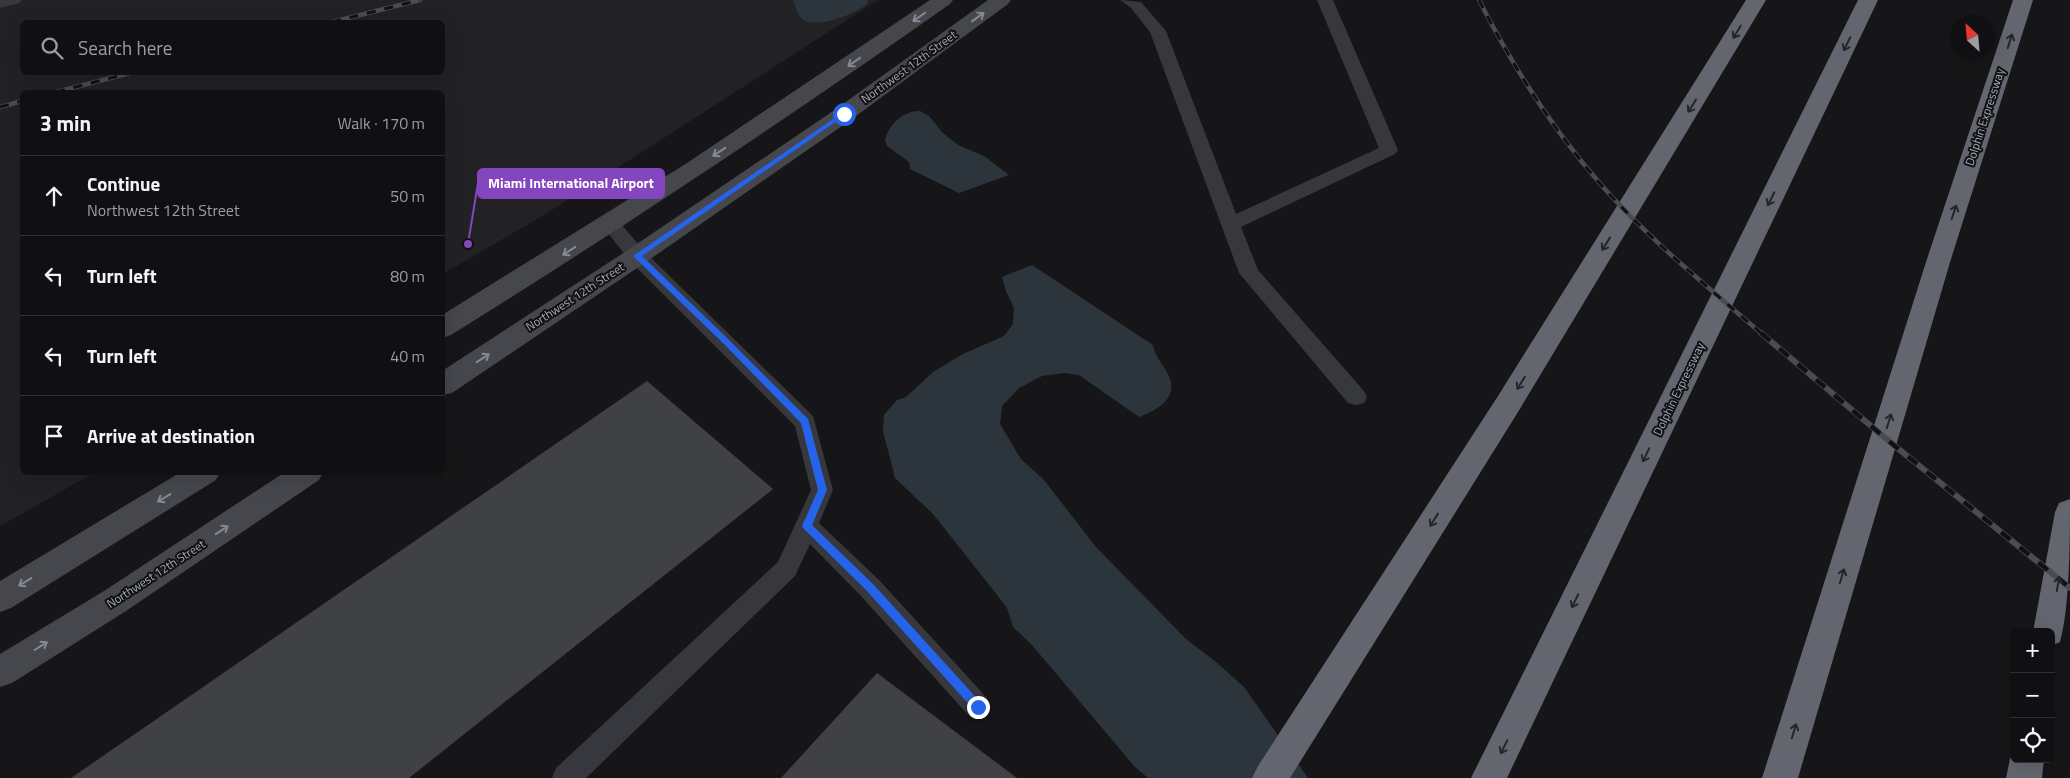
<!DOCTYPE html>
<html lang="en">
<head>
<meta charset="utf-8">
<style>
	:root { --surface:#101012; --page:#19191b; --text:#f1f3f6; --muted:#9c9d9f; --line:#303032 }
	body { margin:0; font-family:"Titillium Web",sans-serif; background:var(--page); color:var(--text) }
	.controls { position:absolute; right:15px; bottom:15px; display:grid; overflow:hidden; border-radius:8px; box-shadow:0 5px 20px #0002 }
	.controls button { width:45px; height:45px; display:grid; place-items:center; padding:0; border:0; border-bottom:1px solid var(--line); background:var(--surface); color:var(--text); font:25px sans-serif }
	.compass { position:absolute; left:1950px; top:15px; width:45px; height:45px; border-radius:50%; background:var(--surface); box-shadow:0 5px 20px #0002; rotate:334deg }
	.stop { position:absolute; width:15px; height:15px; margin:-11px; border:4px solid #2563eb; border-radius:50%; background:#fff }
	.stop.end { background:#2563eb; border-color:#fff; box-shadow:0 1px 5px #0008 }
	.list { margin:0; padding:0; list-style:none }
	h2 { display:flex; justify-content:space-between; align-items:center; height:65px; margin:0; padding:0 20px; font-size:21px }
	h2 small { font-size:16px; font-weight:400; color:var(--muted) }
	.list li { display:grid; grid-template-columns:32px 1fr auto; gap:15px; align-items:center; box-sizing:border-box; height:80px; padding:0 20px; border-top:1px solid var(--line) }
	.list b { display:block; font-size:19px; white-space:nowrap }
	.list p { margin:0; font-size:16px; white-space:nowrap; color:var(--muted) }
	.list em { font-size:16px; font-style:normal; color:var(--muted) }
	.icon { flex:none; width:28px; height:28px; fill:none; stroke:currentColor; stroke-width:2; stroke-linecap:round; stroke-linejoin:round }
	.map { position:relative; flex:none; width:2070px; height:778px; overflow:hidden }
	.search { position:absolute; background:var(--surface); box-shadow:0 5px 20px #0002; left:20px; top:20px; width:425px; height:55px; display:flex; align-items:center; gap:12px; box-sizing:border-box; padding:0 18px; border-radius:8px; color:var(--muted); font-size:19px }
	.panel { position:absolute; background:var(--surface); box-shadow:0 5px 20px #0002; left:20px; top:90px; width:425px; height:385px; border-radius:8px }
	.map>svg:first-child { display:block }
	.built { fill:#222225; fill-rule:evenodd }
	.water { fill:#2c353c }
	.building { fill:#404145 }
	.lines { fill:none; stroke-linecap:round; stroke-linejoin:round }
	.lane { fill:#37383d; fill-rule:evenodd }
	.secondary { fill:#45474d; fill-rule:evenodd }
	.highway { fill:#63666e; fill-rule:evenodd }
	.rail-far1-casing { stroke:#4a4c52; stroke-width:4.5 }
	.rail-casing { stroke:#4a4c52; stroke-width:6 }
	.rail-far1 { stroke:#111113; stroke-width:3; stroke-dasharray:9; stroke-linecap:butt }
	.rail { stroke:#111113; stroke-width:4.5; stroke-dasharray:12; stroke-linecap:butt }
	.oneway { stroke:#858993 }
	.oneway2 { stroke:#26262a }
	.route { fill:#2563eb }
	.labels { text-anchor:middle; stroke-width:4; stroke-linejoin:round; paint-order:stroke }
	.street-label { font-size:12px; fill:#a8adb8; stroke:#111113 }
	.leader { fill:none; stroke:#8446be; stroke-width:2 }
	.callout-dot { fill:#8446be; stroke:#111113; stroke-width:2 }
	.callout { fill:#8446be; stroke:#8446be; stroke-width:2 }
	.callout-label { font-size:14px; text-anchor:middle; font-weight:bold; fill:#fff }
</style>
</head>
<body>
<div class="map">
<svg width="2070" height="778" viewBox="0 0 2070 778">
	<rect width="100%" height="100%" fill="#161618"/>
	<path class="built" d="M 0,0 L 878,0 L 544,215 L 443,274 L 442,92 L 22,92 L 22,472 L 94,473 L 0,526 ZM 22,22 L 442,22 L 442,72 L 22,72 Z"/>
	<path class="water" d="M 793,0 L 868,0 L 867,4 C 855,14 814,31 801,18 C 797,13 795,5 793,0 Z
		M 920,111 L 929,116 L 942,132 L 958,145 L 984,156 L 1009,175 L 959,193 L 910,169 L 909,162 L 887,146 L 885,140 C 889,124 903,111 920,111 Z
		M 1032,265 L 1153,345 C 1155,359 1166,366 1170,379 C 1177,400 1155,411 1139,417 L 1079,375 L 1064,373 L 1042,376 L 1019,388 L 1002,406 L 1000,424 L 1021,459 L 1044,480 L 1096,547 L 1186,639 L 1216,662 L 1244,687 L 1308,778 L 1148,778 L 1135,767 L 1032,645 L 1013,627 L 1007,608 L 998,596 L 933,514 L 895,478 L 883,431 L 884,415 L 897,400 L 906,397 L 933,372 L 963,354 L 1004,336 L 1013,324 L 1014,308 L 1006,291 L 1002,277 Z"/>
	<path class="building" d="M 647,381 L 773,489 L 409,778 L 71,778 Z
		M 877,673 L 1017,778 L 781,778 Z"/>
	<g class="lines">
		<path class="lane" d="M 0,0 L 22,0 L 19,3 L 0,8 Z
			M 1120,0 L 1141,2 L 1166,31 L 1236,214 L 1379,148 L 1317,0 L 1333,0 L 1398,150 L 1395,154 L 1241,227 L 1258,270 L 1364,391 L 1367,397 L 1364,403 L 1356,405 L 1348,403 L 1239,273 L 1150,32 L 1131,8 Z
			M 610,218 L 617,219 L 644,251 L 813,416 L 833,490 L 819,523 L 879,580 L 987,698 L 991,707 L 987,716 L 978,719 L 969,716 L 861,596 L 810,544 L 795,576 L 586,778 L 552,778 L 556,768 L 778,562 L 811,490 L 795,426 L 630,261 L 601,224 L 603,219 Z"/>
		<path class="secondary" d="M 930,0 L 953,0 L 950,4 C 787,119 621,229 451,335 L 442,338 L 442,315 L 687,163 Z
			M 988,0 L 1011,0 L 1008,4 L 852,119 L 646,262 L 452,393 L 442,395 L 442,371 L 628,250 L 836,109 Z
			M 181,472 L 220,472 L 216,480 L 11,608 L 0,612 L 0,581 Z
			M 285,472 L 323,472 L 319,480 L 126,611 L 12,683 L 0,687 L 0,654 L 104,591 Z"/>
		<path class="highway" d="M 1746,0 L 1766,0 L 1518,412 L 1290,778 L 1252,778 L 1258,766 L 1498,396 Z
			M 1858,0 L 1878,0 L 1507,778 L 1471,778 Z
			M 2013,0 L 2033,0 L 1951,259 L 1798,778 L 1762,778 L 1927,259 Z
			M 2070,499 C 2070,539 2070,607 2060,642 L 2051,646 L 2051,632 L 2033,632 L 2055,512 L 2059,503 Z
			M 2014,749 L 2014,759 L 2044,759 L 2042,778 L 2006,778 L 2010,759 Z"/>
		<g class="rail-far1-casing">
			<path id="rail-far1" d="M 1479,0 C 1513,67 1553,130 1603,187 C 1651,241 1708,287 1762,334
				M 332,22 L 420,0
				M 56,92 L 134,72
				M 0,107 L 22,101"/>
		</g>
		<g class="rail-casing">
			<path id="rail" d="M 1761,333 L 1890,442 L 2070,588"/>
		</g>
		<use href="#rail-far1" class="rail-far1"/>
		<use href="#rail" class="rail"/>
	</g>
	<defs><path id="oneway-shaft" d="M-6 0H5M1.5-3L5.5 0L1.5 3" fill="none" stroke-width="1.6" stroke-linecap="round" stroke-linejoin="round" transform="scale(1.25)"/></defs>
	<g class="oneway">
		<use href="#oneway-shaft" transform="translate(919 17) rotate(145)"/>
		<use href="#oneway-shaft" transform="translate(978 17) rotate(-36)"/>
		<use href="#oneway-shaft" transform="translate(854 62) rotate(145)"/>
		<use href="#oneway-shaft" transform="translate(719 152) rotate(147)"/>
		<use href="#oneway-shaft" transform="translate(569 251) rotate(147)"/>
		<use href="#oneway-shaft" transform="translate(483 358) rotate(-33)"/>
		<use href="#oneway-shaft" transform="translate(164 498) rotate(149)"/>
		<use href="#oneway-shaft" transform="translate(222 530) rotate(-33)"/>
		<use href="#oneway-shaft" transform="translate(25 582) rotate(149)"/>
		<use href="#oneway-shaft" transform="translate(41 646) rotate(-32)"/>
	</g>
	<g class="oneway2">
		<use href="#oneway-shaft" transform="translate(1737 32) rotate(121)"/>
		<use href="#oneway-shaft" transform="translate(2010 41) rotate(-72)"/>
		<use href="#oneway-shaft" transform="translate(1847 44) rotate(116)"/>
		<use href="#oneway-shaft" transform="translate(1692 106) rotate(122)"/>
		<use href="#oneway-shaft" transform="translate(1771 199) rotate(116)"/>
		<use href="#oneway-shaft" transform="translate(1954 212) rotate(-72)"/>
		<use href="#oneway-shaft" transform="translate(1606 244) rotate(122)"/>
		<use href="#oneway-shaft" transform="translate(1521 383) rotate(122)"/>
		<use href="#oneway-shaft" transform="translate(1889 421) rotate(-73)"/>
		<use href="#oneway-shaft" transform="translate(1646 455) rotate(116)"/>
		<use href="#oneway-shaft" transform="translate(1434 520) rotate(122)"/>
		<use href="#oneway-shaft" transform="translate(1842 576) rotate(-73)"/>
		<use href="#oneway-shaft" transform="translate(2058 584) rotate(-80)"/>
		<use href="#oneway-shaft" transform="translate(1575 601) rotate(116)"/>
		<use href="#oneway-shaft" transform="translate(1794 731) rotate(-73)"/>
		<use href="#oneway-shaft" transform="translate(1504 747) rotate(116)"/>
	</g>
	<path class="route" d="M 842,113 L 847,114 L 642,256 L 728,339 L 808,419 L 827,490 L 812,525 L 874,585 L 982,704 L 982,710 L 978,712 L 974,710 L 867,591 L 803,528 L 802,526 L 818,490 L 801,423 L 723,343 L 633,256 Z"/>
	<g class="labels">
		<g class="street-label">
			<text transform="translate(909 67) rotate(-36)" y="4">Northwest 12th Street</text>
			<text transform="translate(1985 117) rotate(-72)" y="4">Dolphin Expressway</text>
			<text transform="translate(575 297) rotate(-33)" y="4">Northwest 12th Street</text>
			<text transform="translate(1679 389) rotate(-64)" y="4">Dolphin Expressway</text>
			<text transform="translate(156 574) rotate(-33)" y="4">Northwest 12th Street</text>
		</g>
	</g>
	<path class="leader" d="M468 244L478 183"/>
	<circle class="callout-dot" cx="468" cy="244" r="5"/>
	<rect class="callout" x="478" y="169" width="186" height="29" rx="5"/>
	<g class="callout-label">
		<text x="571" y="188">Miami International Airport</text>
	</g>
</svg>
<div class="controls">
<button>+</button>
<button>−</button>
<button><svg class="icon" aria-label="locate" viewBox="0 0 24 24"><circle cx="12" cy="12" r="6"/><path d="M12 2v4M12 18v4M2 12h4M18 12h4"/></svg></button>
</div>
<svg class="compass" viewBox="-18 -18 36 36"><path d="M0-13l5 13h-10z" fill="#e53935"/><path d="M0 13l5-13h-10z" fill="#9c9d9f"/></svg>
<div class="stop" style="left:844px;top:114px"></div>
<div class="stop end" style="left:978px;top:707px"></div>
<div class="search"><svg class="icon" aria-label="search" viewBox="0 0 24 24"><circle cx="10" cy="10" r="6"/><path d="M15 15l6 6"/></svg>Search here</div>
<section class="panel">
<h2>3 min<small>Walk · 170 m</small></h2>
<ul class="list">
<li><svg class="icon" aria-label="ahead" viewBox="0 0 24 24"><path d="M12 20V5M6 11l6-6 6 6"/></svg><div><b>Continue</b><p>Northwest 12th Street</p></div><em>50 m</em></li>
<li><svg class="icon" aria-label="left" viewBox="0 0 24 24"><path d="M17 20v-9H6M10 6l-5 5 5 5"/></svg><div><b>Turn left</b></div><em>80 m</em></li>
<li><svg class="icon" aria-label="left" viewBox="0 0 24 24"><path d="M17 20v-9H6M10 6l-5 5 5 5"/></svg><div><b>Turn left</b></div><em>40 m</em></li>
<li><svg class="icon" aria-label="arrive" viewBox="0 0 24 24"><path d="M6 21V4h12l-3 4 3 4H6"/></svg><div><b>Arrive at destination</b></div></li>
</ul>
</section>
</div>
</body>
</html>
